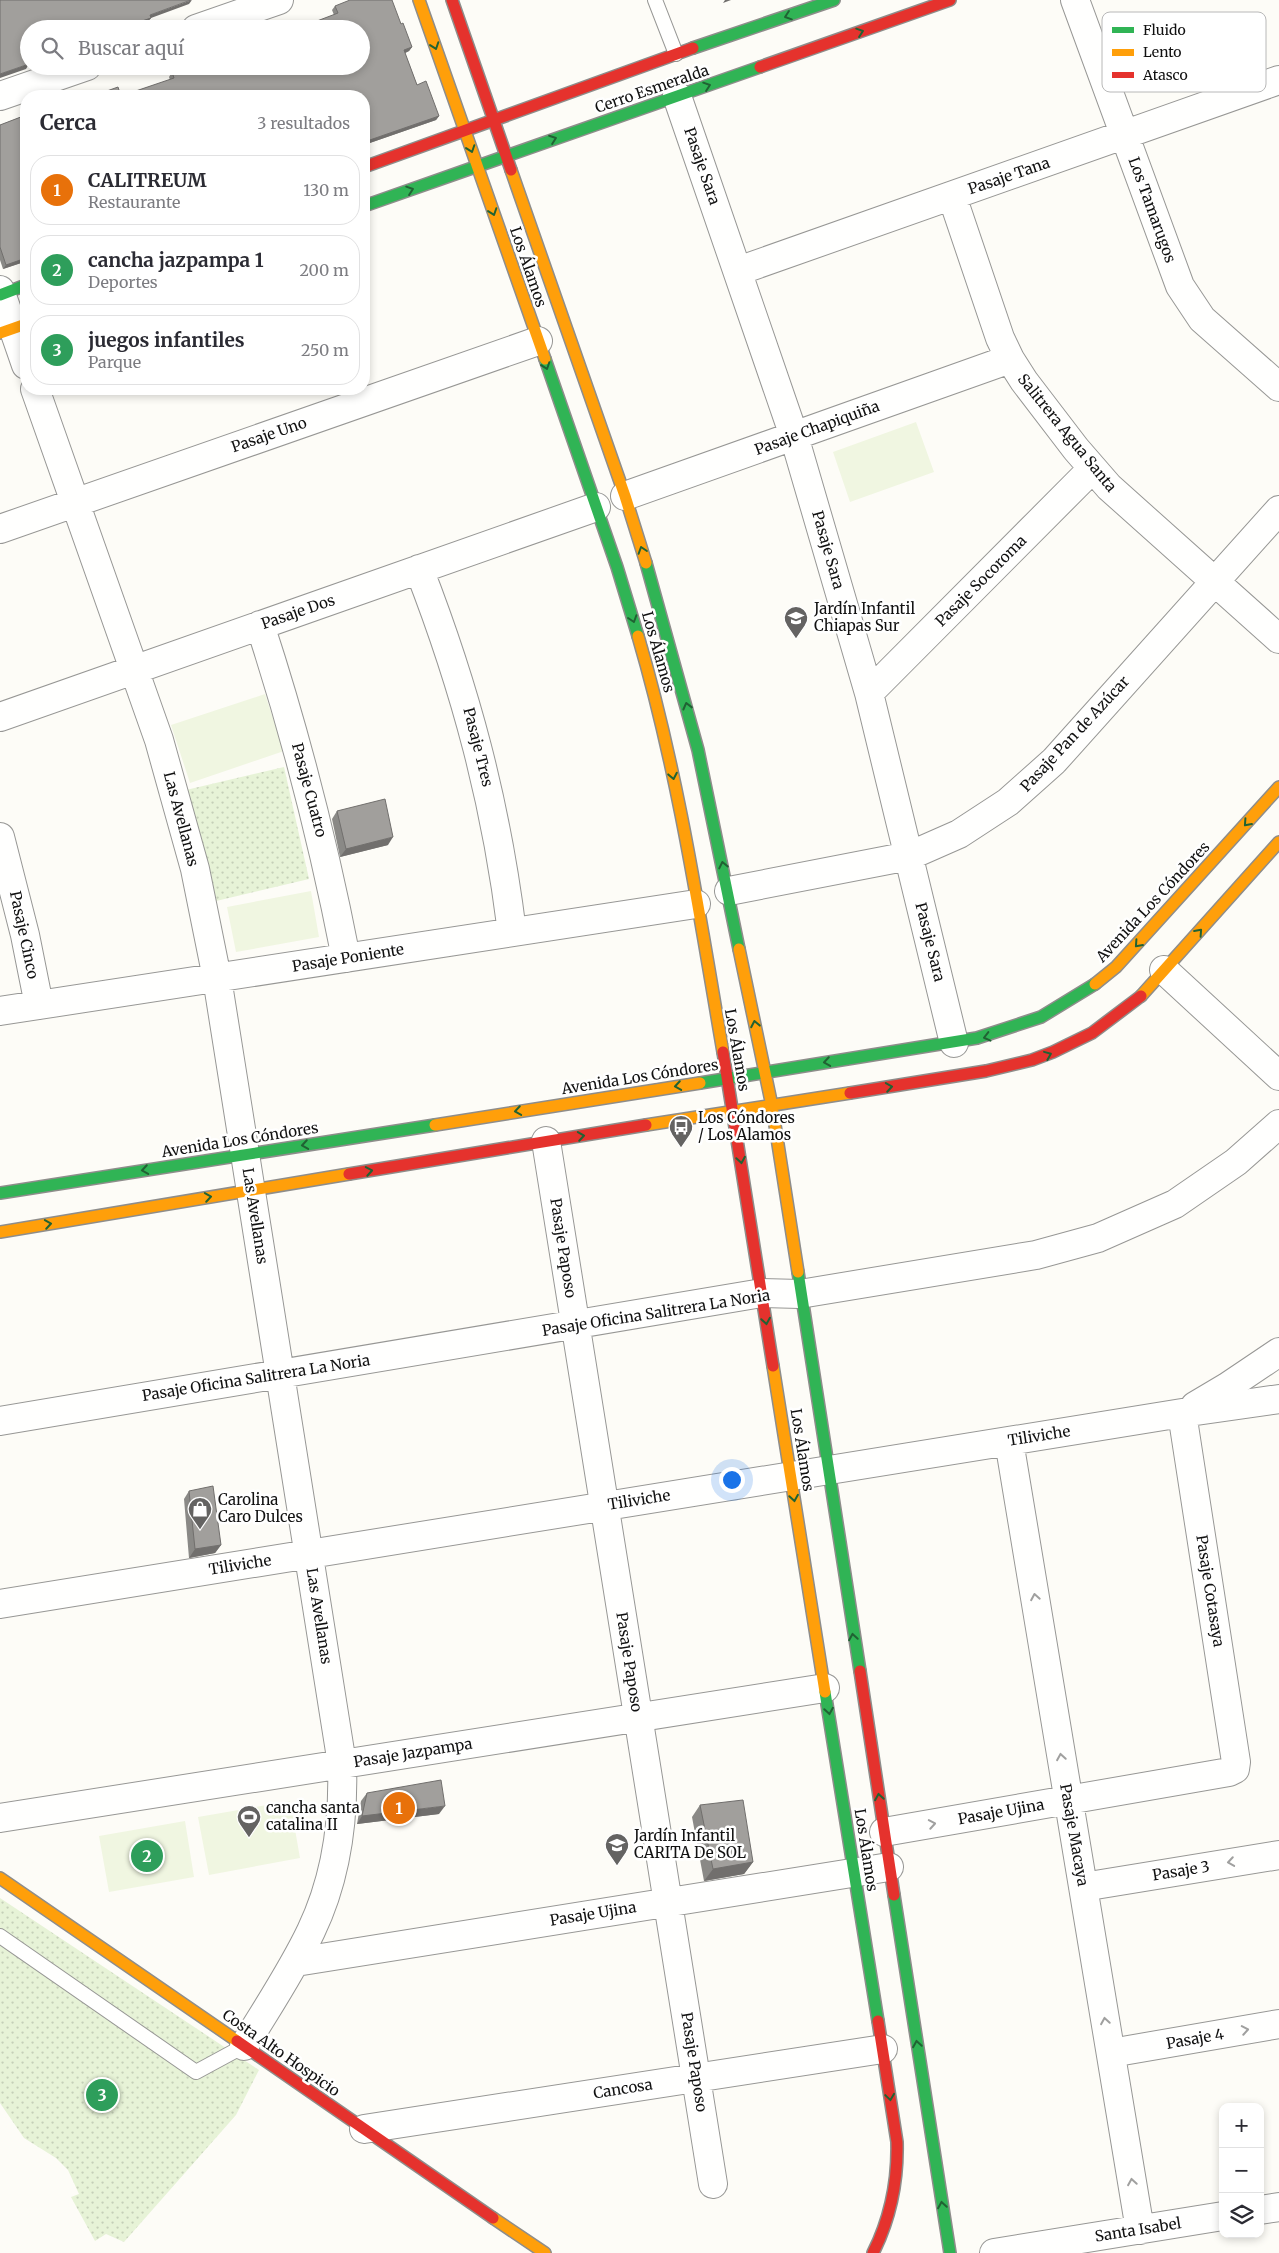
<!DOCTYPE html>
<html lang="es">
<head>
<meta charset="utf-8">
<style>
	:root { --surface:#fff; --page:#f2f2f3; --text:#2b2b33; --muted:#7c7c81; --line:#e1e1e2; --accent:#b45309 }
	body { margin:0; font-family:Merriweather,serif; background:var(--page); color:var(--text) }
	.controls { position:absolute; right:15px; bottom:15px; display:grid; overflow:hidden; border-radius:10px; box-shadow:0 2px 8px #0003 }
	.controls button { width:45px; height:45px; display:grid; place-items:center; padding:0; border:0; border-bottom:1px solid var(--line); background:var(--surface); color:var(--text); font:25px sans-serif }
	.you { position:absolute; left:731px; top:1479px; width:18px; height:18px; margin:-12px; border:4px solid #fff; border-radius:50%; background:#1a73e8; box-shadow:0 0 0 8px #1a73e833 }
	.badge { display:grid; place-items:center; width:32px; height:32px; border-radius:50%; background:var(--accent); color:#fff; font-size:16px; font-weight:700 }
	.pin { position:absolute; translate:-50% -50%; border:2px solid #fff; box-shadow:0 1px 5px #0006 }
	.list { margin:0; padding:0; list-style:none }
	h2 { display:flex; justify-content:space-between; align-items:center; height:65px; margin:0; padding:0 20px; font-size:21px }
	h2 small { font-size:16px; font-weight:400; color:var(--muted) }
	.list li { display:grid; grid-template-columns:32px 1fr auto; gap:15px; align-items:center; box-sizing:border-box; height:70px; margin:0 10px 10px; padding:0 10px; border:1px solid var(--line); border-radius:20px }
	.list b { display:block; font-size:19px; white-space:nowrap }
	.list p { margin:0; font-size:16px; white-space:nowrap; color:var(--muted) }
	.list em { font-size:16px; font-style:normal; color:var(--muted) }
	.icon { flex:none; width:28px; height:28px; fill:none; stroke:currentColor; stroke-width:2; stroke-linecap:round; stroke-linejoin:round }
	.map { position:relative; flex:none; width:1279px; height:2253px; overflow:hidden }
	.search { position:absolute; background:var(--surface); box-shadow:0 2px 8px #0003; left:20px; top:20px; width:350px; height:55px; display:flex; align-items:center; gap:12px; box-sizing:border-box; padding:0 18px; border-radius:28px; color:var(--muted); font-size:19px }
	.panel { position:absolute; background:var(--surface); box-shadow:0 2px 8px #0003; left:20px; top:90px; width:350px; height:305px; border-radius:20px }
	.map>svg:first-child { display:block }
	.green { fill:url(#green-dots) }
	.pitch { fill:#f0f6e1 }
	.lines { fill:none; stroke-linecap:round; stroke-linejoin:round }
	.lane-casing { stroke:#979795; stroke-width:16 }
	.street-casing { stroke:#979795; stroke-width:30 }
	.fast-casing { stroke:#8e8d8b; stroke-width:14 }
	.slow-casing { stroke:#8e8d8b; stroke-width:14 }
	.jam-casing { stroke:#8e8d8b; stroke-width:14 }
	.lane { stroke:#fffffe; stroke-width:14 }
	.street { stroke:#fffffe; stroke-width:28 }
	.fast { stroke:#30b455; stroke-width:11 }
	.slow { stroke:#ff9f0a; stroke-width:11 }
	.jam { stroke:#e5322d; stroke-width:11 }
	.wall { fill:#8a8986 }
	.shaded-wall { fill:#716f6d }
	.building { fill:#a19f9c; stroke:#716f6d }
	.oneway { stroke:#206233 }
	.oneway2 { stroke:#a0a09f }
	.labels { text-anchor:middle; stroke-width:5; stroke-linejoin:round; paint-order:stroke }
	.street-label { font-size:15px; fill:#111; stroke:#fff }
	.poi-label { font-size:15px; fill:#111; stroke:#fff; text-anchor:start }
	.key { fill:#fff; stroke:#b8b8b8; stroke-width:1 }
	.key-label { font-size:14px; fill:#111 }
</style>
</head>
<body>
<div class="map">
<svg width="1279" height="2253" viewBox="0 0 1279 2253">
	<defs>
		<pattern id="green-dots" width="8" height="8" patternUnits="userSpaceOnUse" patternTransform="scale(1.25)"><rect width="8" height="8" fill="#e7f3d7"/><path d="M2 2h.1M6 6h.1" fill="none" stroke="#c5cfb8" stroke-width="1.8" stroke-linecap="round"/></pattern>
	</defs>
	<rect width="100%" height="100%" fill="#fdfcf7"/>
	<path class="green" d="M 284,767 L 309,879 L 212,902 L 186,790 Z
		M 0,1898 L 259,2070 L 236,2115 L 124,2242 L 106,2234 L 95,2241 L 71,2197 L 79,2194 L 68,2170 L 56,2158 L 24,2138 L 0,2103 Z"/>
	<path class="pitch" d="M 916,422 L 934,472 L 850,502 L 833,452 Z
		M 265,694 L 284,751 L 190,783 L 171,725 Z
		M 311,891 L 319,937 L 236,952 L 227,907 Z
		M 290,1801 L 300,1858 L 209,1875 L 198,1817 Z
		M 185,1821 L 194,1877 L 109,1892 L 99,1836 Z"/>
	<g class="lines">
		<g class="lane-casing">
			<path id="lane" d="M 655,0 L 676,54
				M 0,1936 L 196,2072 L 244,2046"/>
		</g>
		<g class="street-casing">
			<path id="street" d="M 1075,0 L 1180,286 L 1202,319 L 1279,387
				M 196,29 L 279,0
				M 0,96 L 87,66
				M 677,96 L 794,436 L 869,693 L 954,1043
				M 952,196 L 1000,338 L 1010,359 L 1024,381 L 1076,449 L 1109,487 L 1279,639
				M 738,271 L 1279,80
				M 0,290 L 26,365
				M 35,389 L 159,740 L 195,869 L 217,978 L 342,1764 C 344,1821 336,1879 311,1931 C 292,1971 267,2008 244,2046
				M 625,496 L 1010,359
				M 0,529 L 538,341
				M 419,569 C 466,690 496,803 512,932
				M 260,625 C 296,735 324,845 346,958
				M 869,693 L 1092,469
				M 0,717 L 596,507
				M 0,837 L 25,935 L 39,1005
				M 729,891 L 909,856 L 959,834 L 1008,802 L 1054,761 L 1279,510
				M 1164,970 L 1279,1076
				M 0,1011 L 696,904
				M 546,1141 L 713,2184
				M 1195,1406 L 1227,1387 L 1279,1352
				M 0,1421 L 762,1293 L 800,1294 L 1036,1255 L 1098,1238 L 1175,1204 L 1236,1162 L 1279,1124
				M 1009,1441 L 1140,2230
				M 0,1604 L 1182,1413 L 1279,1399
				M 0,1818 L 825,1688
				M 884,1832 L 1229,1772 L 1235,1769 L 1236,1762 L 1182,1413
				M 1083,1887 L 1279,1855
				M 296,1962 L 889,1867
				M 1111,2053 L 1279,2024
				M 364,2129 L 883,2049
				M 1260,2210 L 1279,2207
				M 994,2253 L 1223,2216"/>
		</g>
		<g class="fast-casing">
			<path id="fast" d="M 693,48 L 834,0
				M 364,206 L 760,67
				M 0,295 L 26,285
				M 545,359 L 617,567 L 638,636
				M 646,563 L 698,750 L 739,949
				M 700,1083 L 977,1038 L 1041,1017 L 1095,984
				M 0,1193 L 435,1125
				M 798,1272 L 860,1671
				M 825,1692 L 878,2021
				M 894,1895 L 950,2253"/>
		</g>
		<g class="slow-casing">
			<path id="slow" d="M 419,0 L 545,359
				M 511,170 L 625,496 L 646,563
				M 0,333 L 26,324
				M 638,636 C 678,772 699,912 723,1052
				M 739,949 L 772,1106 L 798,1272
				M 1095,984 L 1116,967 L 1279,787
				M 1141,996 L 1279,842
				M 435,1125 L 700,1083
				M 646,1125 L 850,1093
				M 0,1232 L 349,1174
				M 773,1366 L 825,1692
				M 0,1878 L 237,2041
				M 493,2218 L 545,2253"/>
		</g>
		<g class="jam-casing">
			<path id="jam" d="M 452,0 L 511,170
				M 760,67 L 950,0
				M 364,167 L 693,48
				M 723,1052 L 773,1366
				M 850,1093 L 986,1071 L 1032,1060 L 1053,1052 L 1092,1033 L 1141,996
				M 349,1174 L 646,1125
				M 860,1671 L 894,1895
				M 237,2041 L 493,2218
				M 873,2253 C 891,2217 898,2182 897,2142 L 878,2021"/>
		</g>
		<use href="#lane" class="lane"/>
		<use href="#street" class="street"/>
		<use href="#fast" class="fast"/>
		<use href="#slow" class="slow"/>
		<use href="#jam" class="jam"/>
	</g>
	<path class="wall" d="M 335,6 L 401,24 L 412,47 L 409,51 L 405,53 L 417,85 L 439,116 L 436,120 L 364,145 L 364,96 L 121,96 L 170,80 L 169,77 L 172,72 L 361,66 L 334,15 L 332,10 Z
		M 26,115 L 26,264 L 25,264 L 24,262 L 3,269 L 0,260 L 0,125 Z
		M 337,811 L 388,845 L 340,857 L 332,819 Z
		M 189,1491 L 221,1545 L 215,1553 L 189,1558 L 184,1499 Z
		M 367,1793 L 439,1814 L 357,1824 L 361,1801 Z
		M 700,1805 L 753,1862 L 744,1874 L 704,1881 L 692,1817 Z"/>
	<path class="shaded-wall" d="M 192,0 L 189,4 L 151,18 L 148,22 L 128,29 L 118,29 L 150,15 Z
		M 725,0 L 731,0 L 723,3 Z
		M 412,47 L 409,51 L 401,55 L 404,50 Z
		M 29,64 L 26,69 L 0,78 L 0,74 Z
		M 439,116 L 436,120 L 364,145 L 364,142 Z
		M 26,258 L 24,262 L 3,269 L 6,265 Z
		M 393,837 L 388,845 L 340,857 L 346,849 Z
		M 221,1545 L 215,1553 L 189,1558 L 195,1549 Z
		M 445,1806 L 439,1814 L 357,1824 L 362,1816 Z
		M 753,1862 L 744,1874 L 704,1881 L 713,1869 Z"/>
	<path class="building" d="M 0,0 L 191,0 L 150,15 L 151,18 L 118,29 L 29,29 L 29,55 L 26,56 L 29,64 L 0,74 Z
		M 350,0 L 392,0 L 401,24 L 403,23 L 412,47 L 404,50 L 417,85 L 426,81 L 439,116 L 364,142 L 364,96 L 93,96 L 118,87 L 121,96 L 174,78 L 172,72 L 189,66 L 361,66 L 361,29 L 296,29 L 338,13 L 335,6 Z
		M 26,115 L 26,258 L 6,265 L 0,247 L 0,125 Z
		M 385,799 L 393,837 L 346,849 L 337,811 Z
		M 213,1486 L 221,1545 L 195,1549 L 189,1491 Z
		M 441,1780 L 445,1806 L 362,1816 L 367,1793 Z
		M 743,1800 L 753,1862 L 713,1869 L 700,1805 Z"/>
	<defs><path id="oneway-chevron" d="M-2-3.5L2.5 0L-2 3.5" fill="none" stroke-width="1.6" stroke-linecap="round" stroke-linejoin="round" transform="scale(1.25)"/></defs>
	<g class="oneway">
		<use href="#oneway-chevron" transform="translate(788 16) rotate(161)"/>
		<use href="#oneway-chevron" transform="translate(860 32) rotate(-19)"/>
		<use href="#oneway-chevron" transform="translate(435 46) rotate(71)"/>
		<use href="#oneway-chevron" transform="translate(707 86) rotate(-19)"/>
		<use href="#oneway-chevron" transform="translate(553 139) rotate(-20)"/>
		<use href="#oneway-chevron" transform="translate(471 149) rotate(71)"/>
		<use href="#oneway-chevron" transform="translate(410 190) rotate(-19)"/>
		<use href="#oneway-chevron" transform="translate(493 212) rotate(71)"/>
		<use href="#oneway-chevron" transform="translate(546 366) rotate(71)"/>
		<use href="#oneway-chevron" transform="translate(642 550) rotate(-108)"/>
		<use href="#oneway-chevron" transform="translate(633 619) rotate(72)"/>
		<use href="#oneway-chevron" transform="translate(687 706) rotate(-104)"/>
		<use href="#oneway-chevron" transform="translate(673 776) rotate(79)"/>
		<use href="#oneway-chevron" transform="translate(1247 823) rotate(132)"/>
		<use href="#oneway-chevron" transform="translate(723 865) rotate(-102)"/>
		<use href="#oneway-chevron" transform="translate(1199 932) rotate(-48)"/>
		<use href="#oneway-chevron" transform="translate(1138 944) rotate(132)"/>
		<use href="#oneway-chevron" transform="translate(755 1024) rotate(-101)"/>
		<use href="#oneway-chevron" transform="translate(987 1037) rotate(166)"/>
		<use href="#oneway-chevron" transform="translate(1048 1055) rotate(-22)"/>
		<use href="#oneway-chevron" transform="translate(827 1062) rotate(171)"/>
		<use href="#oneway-chevron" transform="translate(678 1086) rotate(171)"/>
		<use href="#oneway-chevron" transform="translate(889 1087) rotate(-9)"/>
		<use href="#oneway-chevron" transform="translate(518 1111) rotate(171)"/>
		<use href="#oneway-chevron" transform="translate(581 1136) rotate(-9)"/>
		<use href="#oneway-chevron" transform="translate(305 1145) rotate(171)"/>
		<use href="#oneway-chevron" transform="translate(741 1160) rotate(81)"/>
		<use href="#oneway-chevron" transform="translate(145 1170) rotate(171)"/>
		<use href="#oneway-chevron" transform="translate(369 1171) rotate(-10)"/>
		<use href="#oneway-chevron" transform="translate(208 1197) rotate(-9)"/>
		<use href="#oneway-chevron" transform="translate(48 1224) rotate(-9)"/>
		<use href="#oneway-chevron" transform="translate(766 1321) rotate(81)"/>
		<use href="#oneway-chevron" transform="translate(794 1498) rotate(81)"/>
		<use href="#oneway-chevron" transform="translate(853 1637) rotate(-99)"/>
		<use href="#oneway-chevron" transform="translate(829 1711) rotate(81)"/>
		<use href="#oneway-chevron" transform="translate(879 1797) rotate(-99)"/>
		<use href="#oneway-chevron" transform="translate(917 2044) rotate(-99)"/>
		<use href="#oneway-chevron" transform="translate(890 2097) rotate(82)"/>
		<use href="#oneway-chevron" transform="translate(942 2205) rotate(-99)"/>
	</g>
	<g class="oneway2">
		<use href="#oneway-chevron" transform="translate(1035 1597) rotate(-100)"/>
		<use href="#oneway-chevron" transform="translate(1061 1757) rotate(-99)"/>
		<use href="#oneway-chevron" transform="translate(932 1824) rotate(-10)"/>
		<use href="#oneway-chevron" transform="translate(1231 1862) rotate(171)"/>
		<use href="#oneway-chevron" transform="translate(1105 2021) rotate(-99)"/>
		<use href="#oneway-chevron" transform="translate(1245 2030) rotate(-10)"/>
		<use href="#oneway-chevron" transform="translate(1132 2182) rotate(-99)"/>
	</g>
	<defs>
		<g id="school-pin" transform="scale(1.25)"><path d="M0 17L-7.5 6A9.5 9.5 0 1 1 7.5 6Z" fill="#646362" stroke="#fff"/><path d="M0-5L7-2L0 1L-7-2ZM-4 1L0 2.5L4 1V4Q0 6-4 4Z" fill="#fff"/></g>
		<g id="bus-pin" transform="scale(1.25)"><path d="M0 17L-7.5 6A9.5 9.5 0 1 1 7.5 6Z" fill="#646362" stroke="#fff"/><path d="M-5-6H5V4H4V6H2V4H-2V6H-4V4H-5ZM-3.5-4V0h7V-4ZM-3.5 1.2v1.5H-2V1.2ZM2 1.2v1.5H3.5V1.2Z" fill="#fff"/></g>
		<g id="shop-pin" transform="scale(1.25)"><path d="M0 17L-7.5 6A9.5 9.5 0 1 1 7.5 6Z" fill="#646362" stroke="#fff"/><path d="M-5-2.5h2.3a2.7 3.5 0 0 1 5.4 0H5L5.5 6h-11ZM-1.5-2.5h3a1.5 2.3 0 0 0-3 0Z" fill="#fff"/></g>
		<g id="stadium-pin" transform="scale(1.25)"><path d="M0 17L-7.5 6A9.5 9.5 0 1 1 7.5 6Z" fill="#646362" stroke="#fff"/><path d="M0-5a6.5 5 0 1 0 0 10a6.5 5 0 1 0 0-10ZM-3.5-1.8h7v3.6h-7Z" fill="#fff"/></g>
	</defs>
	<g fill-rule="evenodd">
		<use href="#school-pin" x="796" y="618"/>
		<use href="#bus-pin" x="681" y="1127"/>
		<use href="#shop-pin" x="200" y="1509"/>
		<use href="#stadium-pin" x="249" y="1817"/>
		<use href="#school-pin" x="617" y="1845"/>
	</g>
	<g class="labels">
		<g class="street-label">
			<text transform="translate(652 89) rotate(-19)" y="5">Cerro Esmeralda</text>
			<text transform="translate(702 166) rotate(71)" y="5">Pasaje Sara</text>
			<text transform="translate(1009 176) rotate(-19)" y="5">Pasaje Tana</text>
			<text transform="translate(1152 210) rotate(70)" y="5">Los Tamarugos</text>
			<text transform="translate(528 267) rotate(71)" y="5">Los Álamos</text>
			<text transform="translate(817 428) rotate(-20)" y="5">Pasaje Chapiquiña</text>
			<text transform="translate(1067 433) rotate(51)" y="5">Salitrera Agua Santa</text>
			<text transform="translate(269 435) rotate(-19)" y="5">Pasaje Uno</text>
			<text transform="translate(828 550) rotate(74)" y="5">Pasaje Sara</text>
			<text transform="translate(981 581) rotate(-45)" y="5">Pasaje Socoroma</text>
			<text transform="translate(298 612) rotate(-19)" y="5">Pasaje Dos</text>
			<text transform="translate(658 652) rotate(74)" y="5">Los Álamos</text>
			<text transform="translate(1075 734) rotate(-47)" y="5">Pasaje Pan de Azúcar</text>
			<text transform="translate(478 747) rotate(76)" y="5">Pasaje Tres</text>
			<text transform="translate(309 790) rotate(75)" y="5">Pasaje Cuatro</text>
			<text transform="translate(181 819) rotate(75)" y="5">Las Avellanas</text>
			<text transform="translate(1153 902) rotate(-47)" y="5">Avenida Los Cóndores</text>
			<text transform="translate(24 935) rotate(78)" y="5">Pasaje Cinco</text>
			<text transform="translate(930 942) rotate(76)" y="5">Pasaje Sara</text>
			<text transform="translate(348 958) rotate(-9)" y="5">Pasaje Poniente</text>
			<text transform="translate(737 1050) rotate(80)" y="5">Los Álamos</text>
			<text transform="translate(640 1077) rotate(-9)" y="5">Avenida Los Cóndores</text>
			<text transform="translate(240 1140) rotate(-9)" y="5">Avenida Los Cóndores</text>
			<text transform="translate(255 1216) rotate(81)" y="5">Las Avellanas</text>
			<text transform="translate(563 1248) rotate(81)" y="5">Pasaje Paposo</text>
			<text transform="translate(656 1313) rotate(-9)" y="5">Pasaje Oficina Salitrera La Noria</text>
			<text transform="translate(256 1378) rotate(-9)" y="5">Pasaje Oficina Salitrera La Noria</text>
			<text transform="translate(1039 1436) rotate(-9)" y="5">Tiliviche</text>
			<text transform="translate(802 1450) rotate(81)" y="5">Los Álamos</text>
			<text transform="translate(639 1500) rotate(-9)" y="5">Tiliviche</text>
			<text transform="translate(240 1565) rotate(-9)" y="5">Tiliviche</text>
			<text transform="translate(1210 1591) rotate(81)" y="5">Pasaje Cotasaya</text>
			<text transform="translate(319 1616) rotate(81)" y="5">Las Avellanas</text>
			<text transform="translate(629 1662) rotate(81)" y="5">Pasaje Paposo</text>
			<text transform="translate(413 1753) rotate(-9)" y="5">Pasaje Jazpampa</text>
			<text transform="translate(1001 1812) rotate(-10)" y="5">Pasaje Ujina</text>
			<text transform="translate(1074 1835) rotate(80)" y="5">Pasaje Macaya</text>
			<text transform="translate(866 1850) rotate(81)" y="5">Los Álamos</text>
			<text transform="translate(1181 1871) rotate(-9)" y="5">Pasaje 3</text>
			<text transform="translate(593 1914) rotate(-9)" y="5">Pasaje Ujina</text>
			<text transform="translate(1195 2039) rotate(-10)" y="5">Pasaje 4</text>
			<text transform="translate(281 2053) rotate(35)" y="5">Costa Alto Hospicio</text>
			<text transform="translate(694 2062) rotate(81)" y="5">Pasaje Paposo</text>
			<text transform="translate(623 2089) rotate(-9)" y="5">Cancosa</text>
			<text transform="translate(1138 2230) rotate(-9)" y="5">Santa Isabel</text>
		</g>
		<g class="poi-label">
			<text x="814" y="614">Jardín Infantil<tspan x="814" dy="17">Chiapas Sur</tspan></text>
			<text x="698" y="1123">Los Cóndores<tspan x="698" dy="17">/ Los Alamos</tspan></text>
			<text x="218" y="1505">Carolina<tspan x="218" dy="17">Caro Dulces</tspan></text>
			<text x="266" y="1813">cancha santa<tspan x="266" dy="17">catalina II</tspan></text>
			<text x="634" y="1841">Jardín Infantil<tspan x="634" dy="17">CARITA De SOL</tspan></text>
		</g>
	</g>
	<rect x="1102" y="12" width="164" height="80" rx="8" class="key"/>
	<rect x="1112" y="27" width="22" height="6" fill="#30b455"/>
	<rect x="1112" y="49" width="22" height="7" fill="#ff9f0a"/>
	<rect x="1112" y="72" width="22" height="6" fill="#e5322d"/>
	<g class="key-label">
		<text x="1143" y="35">Fluido</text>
		<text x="1143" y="57">Lento</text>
		<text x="1143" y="80">Atasco</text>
	</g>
</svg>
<div class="controls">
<button>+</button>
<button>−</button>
<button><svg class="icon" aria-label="layers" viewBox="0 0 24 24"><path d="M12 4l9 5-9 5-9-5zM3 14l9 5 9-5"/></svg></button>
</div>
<div class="you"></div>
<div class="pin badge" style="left:399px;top:1808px;background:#e8710a">1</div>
<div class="pin badge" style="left:147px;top:1856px;background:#2e9e5b">2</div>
<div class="pin badge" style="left:102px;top:2095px;background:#2e9e5b">3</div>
<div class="search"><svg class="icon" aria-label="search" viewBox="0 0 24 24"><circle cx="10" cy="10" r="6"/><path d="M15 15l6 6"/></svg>Buscar aquí</div>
<section class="panel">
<h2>Cerca<small>3 resultados</small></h2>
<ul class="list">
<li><span class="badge" style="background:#e8710a">1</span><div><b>CALITREUM</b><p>Restaurante</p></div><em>130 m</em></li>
<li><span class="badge" style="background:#2e9e5b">2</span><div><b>cancha jazpampa 1</b><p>Deportes</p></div><em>200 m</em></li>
<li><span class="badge" style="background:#2e9e5b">3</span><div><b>juegos infantiles</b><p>Parque</p></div><em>250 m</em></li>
</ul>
</section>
</div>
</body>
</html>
